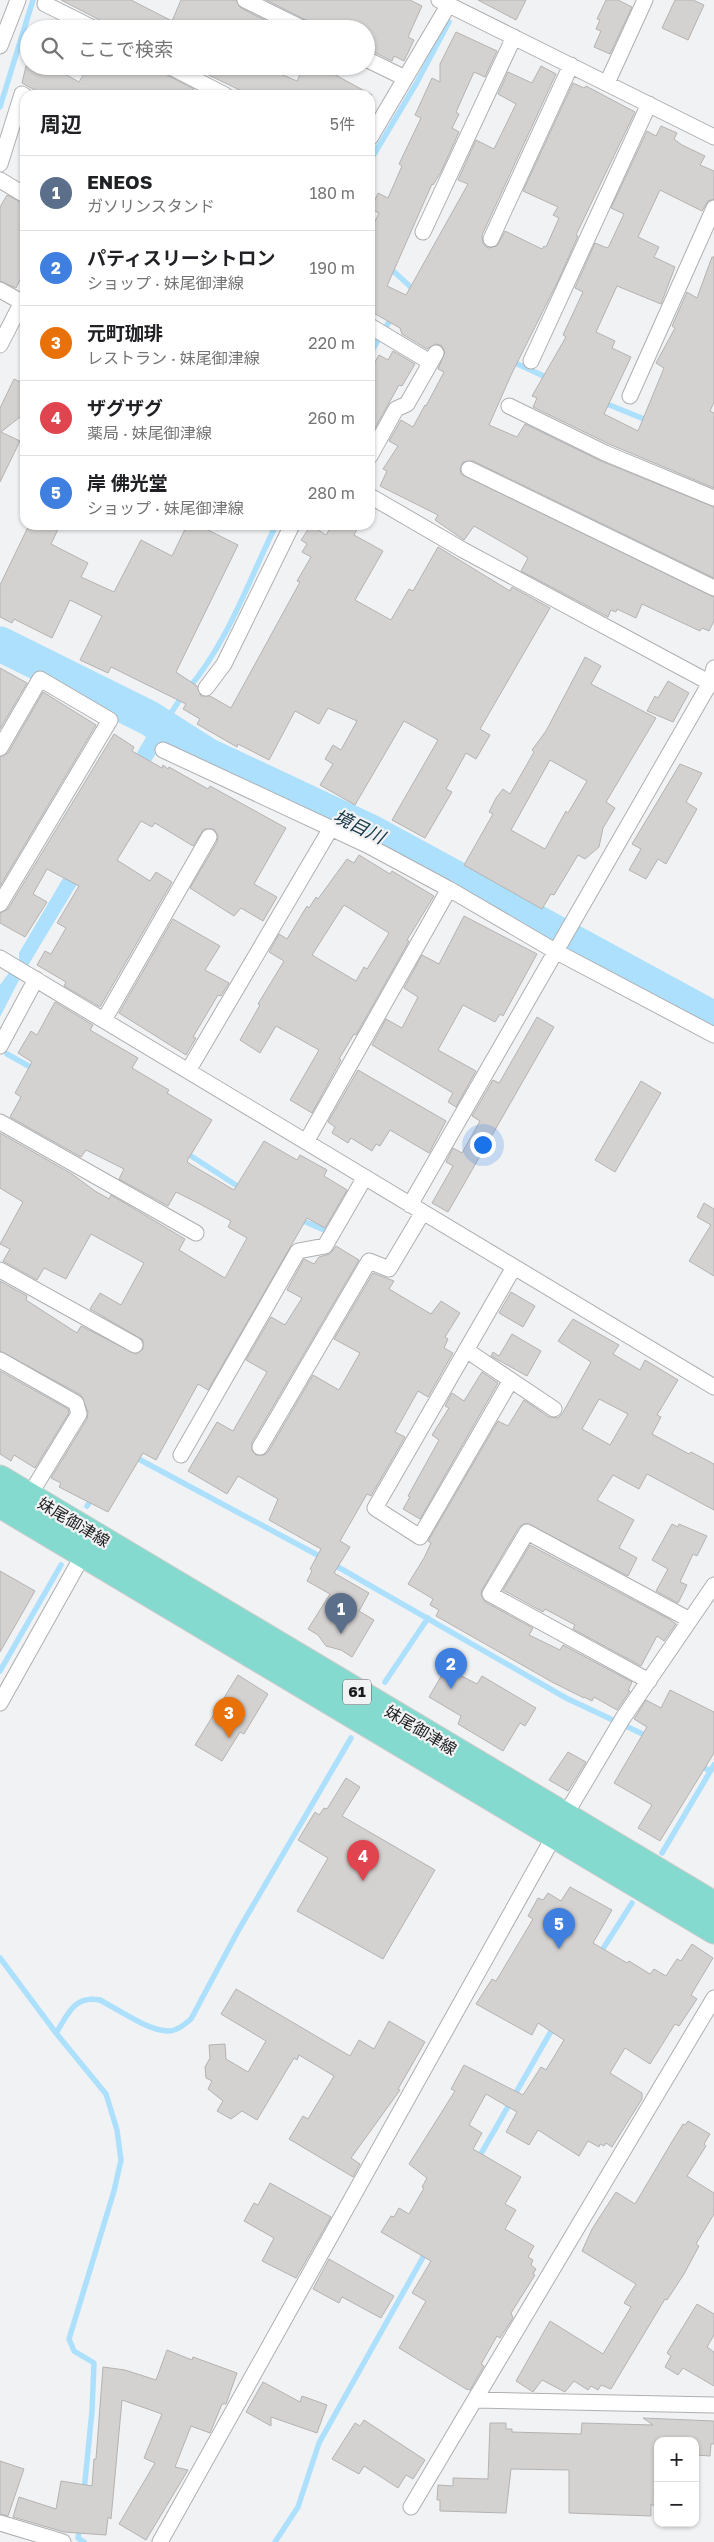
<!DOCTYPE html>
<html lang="ja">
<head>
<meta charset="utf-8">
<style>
	:root { --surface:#fff; --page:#f2f2f2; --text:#202124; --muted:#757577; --line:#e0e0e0; --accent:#3c827a }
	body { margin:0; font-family:"Golos Text","Noto Sans JP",sans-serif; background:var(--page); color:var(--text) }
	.controls { position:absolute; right:15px; bottom:15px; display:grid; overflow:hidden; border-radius:10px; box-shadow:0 1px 4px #0004 }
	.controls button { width:45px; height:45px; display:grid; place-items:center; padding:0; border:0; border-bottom:1px solid var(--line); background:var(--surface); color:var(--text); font:25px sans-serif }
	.you { position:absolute; left:482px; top:1144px; width:18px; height:18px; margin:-12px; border:4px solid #fff; border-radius:50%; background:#1a73e8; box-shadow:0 0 0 8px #1a73e833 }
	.badge { display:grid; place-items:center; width:32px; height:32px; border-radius:50%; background:var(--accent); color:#fff; font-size:16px; font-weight:700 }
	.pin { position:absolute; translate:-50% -41px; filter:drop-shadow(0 1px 2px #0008) }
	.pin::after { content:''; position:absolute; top:26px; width:18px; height:15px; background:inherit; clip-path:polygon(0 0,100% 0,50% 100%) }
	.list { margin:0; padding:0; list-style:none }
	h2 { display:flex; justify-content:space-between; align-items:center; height:65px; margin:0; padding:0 20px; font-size:21px }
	h2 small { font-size:16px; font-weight:400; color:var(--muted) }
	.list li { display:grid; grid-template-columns:32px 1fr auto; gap:15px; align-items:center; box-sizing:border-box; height:75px; padding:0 20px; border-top:1px solid var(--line) }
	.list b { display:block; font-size:19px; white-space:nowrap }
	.list p { margin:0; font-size:16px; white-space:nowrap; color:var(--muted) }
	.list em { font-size:16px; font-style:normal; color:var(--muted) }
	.icon { flex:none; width:28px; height:28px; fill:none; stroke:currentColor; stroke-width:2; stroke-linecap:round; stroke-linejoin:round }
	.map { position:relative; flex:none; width:714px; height:2542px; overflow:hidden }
	.search { position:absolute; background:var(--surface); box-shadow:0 1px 4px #0004; left:20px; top:20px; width:355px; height:55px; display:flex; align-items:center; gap:12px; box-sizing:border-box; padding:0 18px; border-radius:28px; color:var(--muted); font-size:19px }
	.panel { position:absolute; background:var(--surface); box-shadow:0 1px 4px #0004; left:20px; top:90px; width:355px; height:440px; border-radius:15px }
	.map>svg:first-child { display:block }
	.water { fill:#ace0fc }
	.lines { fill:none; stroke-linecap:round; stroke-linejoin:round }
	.stream { stroke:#ace0fc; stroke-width:5.5 }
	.river { stroke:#ace0fc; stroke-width:35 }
	.building { fill:#d4d2d1; stroke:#b5b3b2; fill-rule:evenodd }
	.street-casing { stroke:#aeafb1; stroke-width:17 }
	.primary-casing { stroke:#cdcdcd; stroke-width:27 }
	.street { stroke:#fff; stroke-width:15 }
	.primary { stroke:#84dace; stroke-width:25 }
	.labels { text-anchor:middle; stroke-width:4.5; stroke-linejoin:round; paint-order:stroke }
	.shield { fill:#f1f2f4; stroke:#5b5c5d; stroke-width:1 }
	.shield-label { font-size:15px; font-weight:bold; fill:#1b1b1c }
	.street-label { font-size:16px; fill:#1b1b1c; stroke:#f1f2f4 }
	.water-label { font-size:18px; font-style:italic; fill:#163544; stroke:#f1f2f4 }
</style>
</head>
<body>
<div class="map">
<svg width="714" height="2542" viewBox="0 0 714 2542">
	<rect width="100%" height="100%" fill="#f1f2f4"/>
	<path class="water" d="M 155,722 L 170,730 L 18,982 L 0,1017 L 0,985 L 19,959 L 19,953 Z"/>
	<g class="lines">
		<path class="stream" d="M 0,107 L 33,0
			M 370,161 L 416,84 L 449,22
			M 389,267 L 415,291
			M 370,354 L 393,315
			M 511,361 L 550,379
			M 602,402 L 649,421
			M 188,689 C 228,642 249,580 276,525
			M 159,732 L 182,696
			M 7,1054 L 34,1069
			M 185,1152 L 242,1189
			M 299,1219 L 324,1230
			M 133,1456 L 323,1558
			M 87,1506 L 93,1497
			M 331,1563 L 566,1698 L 649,1737
			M 0,1671 L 61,1565
			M 385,1682 L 428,1618
			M 699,1765 L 710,1771
			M 662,1853 L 714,1765
			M 599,1955 L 632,1903
			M 0,1958 L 56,2033 L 106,2094 L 117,2130 L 121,2160 L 114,2191 L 69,2339 L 74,2351 L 94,2363 L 92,2411 L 84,2491
			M 56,2033 C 68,2014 74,1995 100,2000 C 117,2009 149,2031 168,2031 C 177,2031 184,2025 191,2019 L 238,1931 L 351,1738
			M 478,2159 L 554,2026
			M 80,2527 L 78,2538 L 84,2542
			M 275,2542 L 298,2507 L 319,2443 L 427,2250"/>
		<path class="river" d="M 0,644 L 149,718 L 207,755 L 371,832 L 714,1019"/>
	</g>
	<path class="building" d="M 61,0 L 131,0 L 172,21 L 181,0 L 236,0 L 241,8 L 272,24 L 270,29 L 117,29 Z
		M 266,0 L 410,0 L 422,6 L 408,37 L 414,40 L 404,61 L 394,56 L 392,61 L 366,48 L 366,29 L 324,29 Z
		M 478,0 L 526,0 L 516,20 Z
		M 606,0 L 618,0 L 632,7 L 610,54 L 594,47 L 601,31 L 596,29 L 600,20 L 597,19 Z
		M 675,0 L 693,0 L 704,5 L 688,40 L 662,28 Z
		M 456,32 L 497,51 L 485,77 L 474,72 L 456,112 L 459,114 L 452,128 L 459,132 L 441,172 L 433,185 L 432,184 L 387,286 L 406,295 L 468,184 L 458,180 L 476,140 L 494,149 L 516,104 L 498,94 L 508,72 L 532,83 L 541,66 L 556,74 L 482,235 L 483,244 L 488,248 L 497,246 L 505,231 L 542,249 L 544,246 L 546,247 L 559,218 L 553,215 L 558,207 L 523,191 L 573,83 L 584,88 L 586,86 L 635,112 L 576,235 L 578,236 L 558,281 L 512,373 L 489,425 L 517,437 L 525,424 L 601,461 L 714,507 L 714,578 L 473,461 L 463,462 L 460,469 L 461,474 L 714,597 L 714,621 L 709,631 L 702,628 L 700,631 L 642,604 L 636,618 L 617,609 L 616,612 L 611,610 L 608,617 L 521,571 L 528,558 L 519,552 L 474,526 L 464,540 L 435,520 L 438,515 L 380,486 L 387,471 L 383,469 L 398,446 L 389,441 L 401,420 L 413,427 L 425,405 L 426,406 L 444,372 L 438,369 L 445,352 L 441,345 L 436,344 L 427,349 L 402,334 L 400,328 L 370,311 L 370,232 L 379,213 L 371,209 L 378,193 L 388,198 L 402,166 L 399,164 L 421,118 L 415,115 L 432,78 L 440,82 L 440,64 Z
		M 26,66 L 51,66 L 79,82 L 88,66 L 160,66 L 165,74 L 194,89 L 191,95 L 44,95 L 22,83 Z
		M 190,66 L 262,66 L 297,81 L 304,66 L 335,66 L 332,73 L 372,95 L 250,95 Z
		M 661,126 L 677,133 L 674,139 L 682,145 L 705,156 L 700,165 L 714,171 L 714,199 L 708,201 L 702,211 L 660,190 L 638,237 L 659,247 L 654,257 L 675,267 L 661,304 L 617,286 L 596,332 L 615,341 L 612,348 L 631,357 L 604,414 L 638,431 L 664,368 L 656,363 L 675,328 L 672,326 L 687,292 L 697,298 L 712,257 L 714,257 L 714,402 L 710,411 L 714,413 L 714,488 L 609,444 L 533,407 L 537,398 L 532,396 L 566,337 L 563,335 L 583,292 L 575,288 L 595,243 L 607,248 L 609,246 L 624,214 L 611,208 L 647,131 L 656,136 Z
		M 7,195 L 25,204 L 25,270 L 16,288 L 0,281 L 0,207 Z
		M 393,351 L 415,364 L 402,386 L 399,385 L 370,437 L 370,371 L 379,355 L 388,360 Z
		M 14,379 L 25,384 L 25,413 L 1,432 L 20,441 L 0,482 L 0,408 Z
		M 29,525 L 60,525 L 51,544 L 88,563 L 81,577 L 114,592 L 141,540 L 172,556 L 187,525 L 198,525 L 238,545 L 176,672 L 197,686 L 201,696 L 210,696 L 231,708 L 300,582 L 297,581 L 311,557 L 302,552 L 307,544 L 301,540 L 311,525 L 326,535 L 332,525 L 359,525 L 354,535 L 383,551 L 355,600 L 391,620 L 409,589 L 413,591 L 438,547 L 510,591 L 512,587 L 550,608 L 480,729 L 490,735 L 476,759 L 466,753 L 446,789 L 452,792 L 425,838 L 392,820 L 438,740 L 404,721 L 355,805 L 320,785 L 333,764 L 325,759 L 333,745 L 341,750 L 357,721 L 328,708 L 319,724 L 295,711 L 269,760 L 238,744 L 237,747 L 197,724 L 200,719 L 183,709 L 186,704 L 111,667 L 108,673 L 80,660 L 102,616 L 70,600 L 52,638 L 14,619 L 12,623 L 0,617 L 0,585 Z
		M 585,657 L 601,666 L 591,684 L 656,718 L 606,802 L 615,808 L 603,828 L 599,847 L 585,859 L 578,855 L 554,895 L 551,894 L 542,909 L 464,865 L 493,814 L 489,812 L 496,798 L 503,789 L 510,794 L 534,752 L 532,750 L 546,731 ZM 550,760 L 587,781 L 568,813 L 566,811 L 545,849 L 511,830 Z
		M 0,668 L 27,683 L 0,729 Z
		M 668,681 L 689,693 L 673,722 L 647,711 L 655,696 L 658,698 Z
		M 43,692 L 96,725 L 0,886 L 0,757 L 8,753 Z
		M 114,734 L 134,747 L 132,751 L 162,768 L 163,765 L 168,769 L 169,767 L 208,789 L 210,786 L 286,828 L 254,884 L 277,897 L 263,921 L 241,908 L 234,916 L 190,888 L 217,842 L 218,836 L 214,829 L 204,829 L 193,846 L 155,823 L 152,827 L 141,821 L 117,860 L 150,881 L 156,872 L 172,882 L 100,1007 L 64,986 L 66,982 L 37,965 L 45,951 L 51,954 L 66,928 L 57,923 L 79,886 L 47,869 L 33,894 L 47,902 L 25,937 L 0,923 L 0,913 L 8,909 Z
		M 680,764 L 702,773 L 686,802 L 697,809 L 666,864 L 658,859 L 646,879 L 629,870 L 641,849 L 632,844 Z
		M 359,855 L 390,874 L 392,871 L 434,896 L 407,940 L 409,941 L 356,1035 L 354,1034 L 339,1059 L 341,1060 L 312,1113 L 290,1100 L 319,1050 L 276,1026 L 260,1053 L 240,1040 L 260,1005 L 258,1004 L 284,961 L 269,952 L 279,934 L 287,939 L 307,906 L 309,908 L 316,897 L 318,899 L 347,859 L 354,863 ZM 344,905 L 389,933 L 367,969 L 364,967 L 356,981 L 312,955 Z
		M 464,916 L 537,954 L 503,1016 L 500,1014 L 495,1022 L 463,1005 L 438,1050 L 476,1071 L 456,1107 L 448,1102 L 453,1093 L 372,1045 L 386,1019 L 402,1028 L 418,997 L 404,988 L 422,955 L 439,964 Z
		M 173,919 L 220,946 L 205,970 L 229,983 L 221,996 L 218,995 L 193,1037 L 196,1038 L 186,1055 L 119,1013 Z
		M 55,1002 L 93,1025 L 90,1030 L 138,1058 L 132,1068 L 169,1090 L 167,1093 L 212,1120 L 187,1161 L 190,1164 L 234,1190 L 264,1141 L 297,1160 L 300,1155 L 327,1170 L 324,1176 L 347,1190 L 325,1228 L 307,1218 L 208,1390 L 198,1384 L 156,1460 L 143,1453 L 108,1512 L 59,1487 L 61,1483 L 51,1478 L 87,1419 L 88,1412 L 81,1395 L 0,1351 L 0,1281 L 27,1296 L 26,1300 L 77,1333 L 81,1326 L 136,1354 L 143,1349 L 143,1340 L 90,1309 L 100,1293 L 121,1305 L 144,1263 L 91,1234 L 66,1279 L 44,1268 L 37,1280 L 3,1261 L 10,1249 L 0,1244 L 23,1202 L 0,1188 L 0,1133 L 72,1174 L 95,1191 L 109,1199 L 111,1195 L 185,1239 L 179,1250 L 225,1278 L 247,1238 L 228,1227 L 231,1221 L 198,1203 L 176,1192 L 168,1206 L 119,1179 L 124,1169 L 86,1150 L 81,1157 L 10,1117 L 21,1097 L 15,1093 L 32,1062 L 18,1053 L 31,1031 L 37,1035 Z
		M 537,1017 L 554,1027 L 448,1212 L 432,1203 L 453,1166 L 446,1162 L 453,1148 L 462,1153 L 480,1121 L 472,1116 L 493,1080 L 499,1083 L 501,1080 Z
		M 358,1070 L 446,1121 L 429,1153 L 390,1130 L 380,1146 L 376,1144 L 372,1151 L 351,1138 L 348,1143 L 332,1133 L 335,1127 L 328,1122 Z
		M 641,1081 L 661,1093 L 615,1172 L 595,1160 Z
		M 704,1203 L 714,1209 L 714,1276 L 689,1261 L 711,1225 L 697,1217 Z
		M 336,1246 L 359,1260 L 252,1442 L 252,1451 L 256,1455 L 264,1455 L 268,1452 L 313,1375 L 339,1390 L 360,1353 L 334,1339 L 373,1273 L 394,1281 L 389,1289 L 431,1314 L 441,1301 L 460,1313 L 445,1337 L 448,1339 L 444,1348 L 453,1353 L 428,1397 L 418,1391 L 395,1432 L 405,1437 L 371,1496 L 367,1494 L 340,1541 L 350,1547 L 334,1573 L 369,1593 L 359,1611 L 374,1620 L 352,1657 L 341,1650 L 326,1646 L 318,1635 L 308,1629 L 330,1594 L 307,1581 L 312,1571 L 310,1569 L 321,1549 L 269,1520 L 278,1499 L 238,1476 L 227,1494 L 188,1471 L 217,1422 L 233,1431 L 267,1372 L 246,1360 L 271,1317 L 285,1325 L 302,1298 L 287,1290 L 304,1259 L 314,1264 L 319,1257 L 330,1254 Z
		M 511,1292 L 535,1306 L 523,1327 L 499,1313 Z
		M 573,1319 L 619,1345 L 613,1354 L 640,1370 L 645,1360 L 678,1380 L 657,1415 L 661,1417 L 652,1434 L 689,1454 L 691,1452 L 714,1464 L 714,1510 L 647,1474 L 639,1489 L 613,1475 L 597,1500 L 634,1520 L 619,1548 L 637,1558 L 628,1576 L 526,1523 L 519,1527 L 482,1590 L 481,1594 L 485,1602 L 533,1628 L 529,1635 L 560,1650 L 563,1645 L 632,1682 L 628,1691 L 630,1691 L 617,1710 L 594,1697 L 592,1701 L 584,1697 L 584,1698 L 552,1682 L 436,1616 L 439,1610 L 430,1605 L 433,1599 L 408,1584 L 424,1558 L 431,1543 L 428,1541 L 498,1421 L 508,1426 L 524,1400 L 549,1417 L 558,1418 L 562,1414 L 591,1362 L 558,1341 ZM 599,1399 L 628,1414 L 610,1445 L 582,1429 Z
		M 512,1334 L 541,1351 L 527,1376 L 491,1356 L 493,1352 L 499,1356 Z
		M 0,1371 L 68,1409 L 69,1413 L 35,1468 L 14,1455 L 11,1461 L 0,1454 Z
		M 482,1372 L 498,1383 L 420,1519 L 403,1509 L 410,1497 L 408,1496 L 439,1440 L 432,1435 L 449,1408 L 445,1406 L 452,1393 L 464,1401 Z
		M 672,1524 L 678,1527 L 679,1524 L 707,1536 L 697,1556 L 693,1554 L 680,1582 L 687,1585 L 678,1603 L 656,1591 L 668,1569 L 652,1560 Z
		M 530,1545 L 669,1619 L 676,1624 L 664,1641 L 657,1636 L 641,1666 L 573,1629 L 575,1625 L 545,1609 L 543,1612 L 503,1590 Z
		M 0,1571 L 35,1591 L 0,1652 Z
		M 446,1668 L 477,1684 L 482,1676 L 536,1708 L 525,1726 L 520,1723 L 503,1751 L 458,1724 L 461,1716 L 429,1697 Z
		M 238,1675 L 268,1694 L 244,1734 L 240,1732 L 222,1761 L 195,1745 Z
		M 670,1690 L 714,1712 L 714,1753 L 660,1841 L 638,1828 L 652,1805 L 614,1783 L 647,1727 L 634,1719 L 646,1700 L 661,1708 Z
		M 568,1752 L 586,1762 L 568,1791 L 549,1780 Z
		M 346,1778 L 360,1787 L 342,1816 L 435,1870 L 383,1959 L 297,1911 L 328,1858 L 298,1840 L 315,1812 L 319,1815 L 324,1808 L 327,1809 Z
		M 570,1887 L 612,1910 L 593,1943 L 627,1963 L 629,1961 L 650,1974 L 654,1969 L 666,1976 L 677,1959 L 681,1961 L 692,1944 L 713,1958 L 691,1995 L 697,1999 L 679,2026 L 675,2024 L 650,2064 L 625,2048 L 610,2073 L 642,2093 L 642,2099 L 612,2147 L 606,2143 L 604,2146 L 600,2144 L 599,2147 L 588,2141 L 579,2156 L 538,2130 L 529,2145 L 506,2132 L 517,2112 L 486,2094 L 469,2125 L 482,2133 L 473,2149 L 521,2177 L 505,2204 L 516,2210 L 505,2229 L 534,2246 L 528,2257 L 533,2260 L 531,2265 L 536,2269 L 533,2274 L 535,2275 L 511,2313 L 513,2318 L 500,2338 L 497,2336 L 481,2364 L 484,2366 L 470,2390 L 466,2389 L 399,2348 L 426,2301 L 412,2293 L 431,2261 L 381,2232 L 391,2216 L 394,2217 L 399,2208 L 409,2214 L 424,2188 L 422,2187 L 427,2178 L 409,2164 L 455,2091 L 451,2089 L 464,2065 L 523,2095 L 541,2067 L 546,2070 L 564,2040 L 538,2023 L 532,2035 L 476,2004 L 492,1979 L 496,1981 L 533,1919 L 528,1916 L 538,1898 L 543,1900 L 548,1893 L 561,1901 Z
		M 236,1989 L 350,2056 L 359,2040 L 374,2049 L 389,2021 L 425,2042 L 398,2089 L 400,2090 L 351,2158 L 360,2164 L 353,2177 L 289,2139 L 303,2116 L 308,2119 L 334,2076 L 299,2055 L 297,2060 L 294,2058 L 257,2120 L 242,2111 L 231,2119 L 217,2111 L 223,2101 L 208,2089 L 212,2081 L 206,2078 L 205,2067 L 210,2058 L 209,2045 L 225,2044 L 226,2059 L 248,2072 L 266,2041 L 221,2014 Z
		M 688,2121 L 710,2134 L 704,2144 L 706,2146 L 687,2176 L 714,2193 L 714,2214 L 696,2244 L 699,2246 L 684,2274 L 667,2300 L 665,2299 L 611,2389 L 601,2385 L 598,2390 L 591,2386 L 588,2390 L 574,2381 L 565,2392 L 542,2380 L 533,2392 L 516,2381 L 550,2321 L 603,2354 L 631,2307 L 624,2303 L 636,2284 L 582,2251 L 592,2229 L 616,2192 L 635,2204 L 673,2140 L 683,2124 L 685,2125 Z
		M 270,2183 L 331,2217 L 296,2278 L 262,2261 L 274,2238 L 244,2221 L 254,2203 L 258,2205 Z
		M 329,2259 L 394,2296 L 381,2318 L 342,2297 L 339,2303 L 313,2289 Z
		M 697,2304 L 714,2314 L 714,2335 L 707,2347 L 714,2352 L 714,2386 L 683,2368 L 678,2375 L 665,2367 L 671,2356 L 667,2353 Z
		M 167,2350 L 192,2360 L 193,2357 L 237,2373 L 226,2404 L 222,2404 L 210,2433 L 191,2426 L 175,2467 L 188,2470 L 146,2540 L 119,2524 L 155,2463 L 144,2458 L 162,2414 L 122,2400 L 111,2519 L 108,2517 L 106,2535 L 64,2532 L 13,2517 L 19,2497 L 56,2509 L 61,2481 L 92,2486 L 94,2459 L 96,2459 L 103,2367 L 125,2370 L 156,2380 Z
		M 263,2382 L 300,2402 L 302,2396 L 327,2405 L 317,2433 L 271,2417 L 271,2426 L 246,2412 Z
		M 643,2418 L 714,2421 L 714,2444 L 711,2444 L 710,2456 L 695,2455 L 695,2441 L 658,2441 L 658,2508 L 651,2504 L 651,2516 L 569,2513 L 569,2470 L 511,2469 L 506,2513 L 440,2511 L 440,2500 L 437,2500 L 438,2485 L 453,2486 L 453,2478 L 488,2479 L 490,2423 L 506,2423 L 506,2429 L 512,2429 L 512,2432 L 581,2434 L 582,2423 L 653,2425 Z
		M 364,2420 L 425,2460 L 413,2479 L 406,2475 L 398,2488 L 364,2466 L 359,2474 L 332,2459 L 355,2423 L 360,2426 Z
		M 0,2461 L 24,2469 L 8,2516 L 0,2514 Z"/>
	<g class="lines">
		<g class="street-casing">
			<path id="street" d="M 245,0 L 304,29
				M 439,0 L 714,137
				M 45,4 L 95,29
				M 0,46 L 18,0
				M 366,59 L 405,78
				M 169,66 L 225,95
				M 607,83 L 645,0
				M 370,138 L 449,4
				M 0,164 L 22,94 L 25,96
				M 0,180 L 25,195
				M 423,232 L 514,37
				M 491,239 L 571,65
				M 0,290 L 25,304
				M 370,326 L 430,362
				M 0,345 L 22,302
				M 531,361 L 649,104
				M 630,396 L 714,208
				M 509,406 L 605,453 L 714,498
				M 370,456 L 396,409 L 407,404 L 436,353
				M 469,469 L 714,588
				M 370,496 L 463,550 L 714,685
				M 206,688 L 224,664 L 292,525
				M 0,748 L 40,679 L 110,720 L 0,904
				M 163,750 L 367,845 L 449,889 L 555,951 L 714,1035
				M 0,958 L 714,1387
				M 104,1020 L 209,837
				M 0,1046 L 36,979
				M 188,1071 L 331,828
				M 0,1122 L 196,1233
				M 306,1142 L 449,889
				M 410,1205 L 710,683 L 714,668
				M 0,1270 L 135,1345
				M 466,1350 L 554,1409
				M 0,1360 L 76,1403 L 79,1414 L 26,1501
				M 511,1380 L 420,1537 L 375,1508 L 514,1267
				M 260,1447 L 369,1261 L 389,1269 L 423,1212
				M 181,1455 L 298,1251 L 325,1246 L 365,1177
				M 649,1681 L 490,1594 L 527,1532 L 690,1620
				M 0,1703 L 83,1555
				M 476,2400 L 714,2405
				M 411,2507 L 714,1998
				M 0,2523 L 63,2542
				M 160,2542 L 573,1802 L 623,1718 L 714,1585"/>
		</g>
		<g class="primary-casing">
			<path id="primary" d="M 0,1478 L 714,1904
				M 0,1505 L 714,1931"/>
		</g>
		<use href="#street" class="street"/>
		<use href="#primary" class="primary"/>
	</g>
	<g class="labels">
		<rect class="shield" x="343" y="1679.5" width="28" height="25" rx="4"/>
		<g class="shield-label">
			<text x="357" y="1697">61</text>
		</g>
		<g class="street-label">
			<text transform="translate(74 1522) rotate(31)" y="6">妹尾御津線</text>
			<text transform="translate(421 1730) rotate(31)" y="6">妹尾御津線</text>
		</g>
		<g class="water-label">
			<text transform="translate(359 827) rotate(26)" y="6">境目川</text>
		</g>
	</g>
</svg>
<div class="controls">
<button>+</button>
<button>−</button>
</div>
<div class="you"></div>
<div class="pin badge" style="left:341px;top:1634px;background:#5c6f8a">1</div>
<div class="pin badge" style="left:451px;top:1689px;background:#3f7fe0">2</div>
<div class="pin badge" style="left:229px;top:1738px;background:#e8710a">3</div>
<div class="pin badge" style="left:363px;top:1881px;background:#e0444e">4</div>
<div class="pin badge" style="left:559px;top:1949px;background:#3f7fe0">5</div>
<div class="search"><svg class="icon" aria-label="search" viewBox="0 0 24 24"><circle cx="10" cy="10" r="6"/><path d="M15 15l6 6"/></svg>ここで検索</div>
<section class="panel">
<h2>周辺<small>5件</small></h2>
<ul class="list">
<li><span class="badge" style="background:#5c6f8a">1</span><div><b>ENEOS</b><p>ガソリンスタンド</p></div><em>180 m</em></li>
<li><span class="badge" style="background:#3f7fe0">2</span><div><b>パティスリーシトロン</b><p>ショップ · 妹尾御津線</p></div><em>190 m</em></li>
<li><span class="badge" style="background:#e8710a">3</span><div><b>元町珈琲</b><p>レストラン · 妹尾御津線</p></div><em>220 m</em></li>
<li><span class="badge" style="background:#e0444e">4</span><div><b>ザグザグ</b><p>薬局 · 妹尾御津線</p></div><em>260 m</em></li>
<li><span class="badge" style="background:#3f7fe0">5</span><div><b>岸 佛光堂</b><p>ショップ · 妹尾御津線</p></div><em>280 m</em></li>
</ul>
</section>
</div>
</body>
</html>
